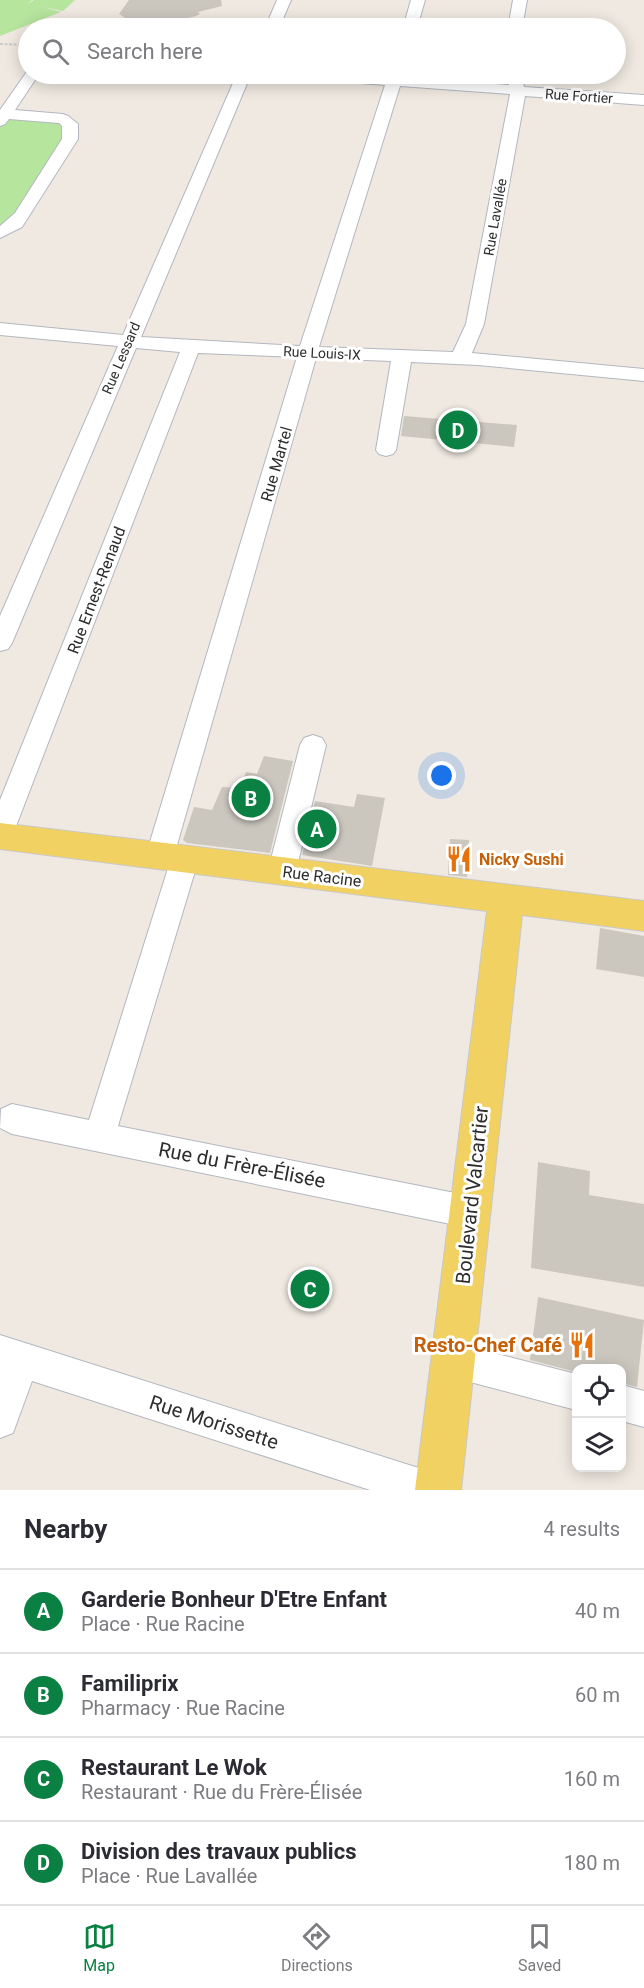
<!DOCTYPE html>
<html lang="en">
<head>
<meta charset="utf-8">
<style>
	:root { --surface:#fff; --page:#f7f7f7; --text:#2b2b33; --muted:#7c7c81; --line:#e1e1e2; --accent:#0b8043 }
	body { margin:0; font-family:Roboto,sans-serif; background:var(--page); color:var(--text) }
	.controls { position:absolute; right:18px; bottom:18px; display:grid; overflow:hidden; border-radius:12px; box-shadow:0 3px 15px #0003 }
	.controls button { width:54px; height:54px; display:grid; place-items:center; padding:0; border:0; border-bottom:2px solid var(--line); background:var(--surface); color:var(--text); font:30px sans-serif }
	.you { position:absolute; left:442px; top:776px; width:21px; height:21px; margin:-15px; border:4px solid #fff; border-radius:50%; background:#1a73e8; box-shadow:0 0 0 9px #1a73e833 }
	.badge { display:grid; place-items:center; width:39px; height:39px; border-radius:50%; background:var(--accent); color:#fff; font-size:20px; font-weight:700 }
	.pin { position:absolute; translate:-50% -50%; border:3px solid #fff; box-shadow:0 2px 6px #0006 }
	.list { margin:0; padding:0; list-style:none }
	h2 { display:flex; justify-content:space-between; align-items:center; height:78px; margin:0; padding:0 24px; font-size:26px }
	h2 small { font-size:20px; font-weight:400; color:var(--muted) }
	.list li { display:grid; grid-template-columns:39px 1fr auto; gap:18px; align-items:center; box-sizing:border-box; height:84px; padding:0 24px; border-top:2px solid var(--line) }
	.list b { display:block; font-size:22px; white-space:nowrap }
	.list p { margin:0; font-size:20px; white-space:nowrap; color:var(--muted) }
	.list em { font-size:20px; font-style:normal; color:var(--muted) }
	.icon { flex:none; width:33px; height:33px; fill:none; stroke:currentColor; stroke-width:2; stroke-linecap:round; stroke-linejoin:round }
	.map { position:relative; flex:none; width:644px; height:1490px; overflow:hidden }
	.search { position:absolute; background:var(--surface); box-shadow:0 3px 15px #0003; left:18px; right:18px; top:18px; height:66px; display:flex; align-items:center; gap:15px; box-sizing:border-box; padding:0 21px; border-radius:33px; color:var(--muted); font-size:22px }
	.sheet { height:414px; background:var(--surface) }
	nav { display:flex; justify-content:space-around; align-items:center; box-sizing:border-box; height:84px; border-top:2px solid var(--line); background:var(--surface); font-size:16px; color:var(--muted) }
	nav a { display:grid; justify-items:center; gap:3px }
	nav .on { color:var(--accent) }
	.map>svg:first-child { display:block }
	.green { fill:#b6e59e }
	.building { fill:#cbc7bf }
	.lines { fill:none; stroke-linecap:round; stroke-linejoin:round }
	.minor-casing { stroke:#b4b7c1; stroke-width:2 }
	.major-casing { stroke:#c9c9c9; stroke-width:2 }
	.path { stroke:#c9c9c9; stroke-width:2; stroke-dasharray:3 1.5; stroke-linecap:butt }
	.minor { fill:#fff; fill-rule:evenodd }
	.major { fill:#f2d163; fill-rule:evenodd }
	.labels { text-anchor:middle; stroke-width:6; stroke-linejoin:round; paint-order:stroke }
	.far-street-label { font-size:14px; fill:#2e2e2e; stroke:#fff }
	.street-label { font-size:16px; fill:#2e2e2e; stroke:#fff }
	.food-label { font-size:16px; font-weight:bold; fill:#c56008; stroke:#fff; text-anchor:start }
	.near-street-label { font-size:20px; fill:#2e2e2e; stroke:#fff }
	.near-food-label { font-size:20px; font-weight:bold; fill:#c56008; stroke:#fff; text-anchor:end }
</style>
</head>
<body>
<div class="map">
<svg width="644" height="1490" viewBox="0 0 644 1490">
	<rect width="100%" height="100%" fill="#efe9e1"/>
	<path class="green" d="M 0,0 L 32,0 L 28,4 L 34,0 L 75,0 L 63,11 L 43,7 L 61,12 L 0,36 Z
		M 4,114 L 70,124 L 22,215 L 0,233 L 0,121 Z"/>
	<path class="building" d="M 129,0 L 221,0 L 222,6 L 198,12 L 200,14 L 196,16 L 147,28 L 140,24 L 136,25 L 119,14 Z
		M 404,416 L 517,425 L 514,447 L 401,436 Z
		M 264,756 L 293,761 L 270,853 L 187,843 L 183,840 L 194,807 L 212,810 L 222,787 L 240,788 L 246,772 L 257,774 Z
		M 357,794 L 385,798 L 372,866 L 302,855 L 315,801 L 354,807 Z
		M 450,839 L 469,840 L 467,877 L 448,875 Z
		M 600,928 L 644,936 L 644,977 L 596,969 Z
		M 538,1162 L 590,1171 L 589,1195 L 644,1204 L 644,1287 L 531,1268 Z
		M 538,1297 L 644,1320 L 637,1387 L 621,1383 L 621,1368 L 576,1368 L 576,1372 L 530,1360 Z"/>
	<g class="lines">
		<g class="minor-casing">
			<path id="minor" d="M 277,0 L 291,0 L 279,28 L 265,28 Z
				M 411,0 L 425,0 L 417,28 L 403,28 Z
				M 513,0 L 527,0 L 522,28 L 508,28 Z
				M 28,70 L 28,74 L 39,74 L 15,110 L 63,114 L 68,116 L 78,124 L 78,139 L 22,227 L 0,238 L 0,226 L 15,213 L 62,139 L 62,126 L 59,123 L 9,119 L 5,124 L 0,126 L 0,110 Z
				M 237,74 L 251,74 L 141,337 L 300,346 L 385,85 L 298,78 L 293,77 L 291,74 L 388,76 L 389,74 L 403,74 L 402,77 L 509,85 L 507,74 L 521,74 L 524,87 L 644,95 L 644,105 L 525,96 L 484,324 L 472,353 L 644,369 L 644,381 L 478,365 L 411,362 L 396,450 L 393,454 L 386,456 L 379,454 L 376,450 L 391,361 L 316,358 L 175,852 L 185,847 L 195,850 L 199,858 L 118,1126 L 470,1196 L 482,1201 L 487,1212 L 482,1223 L 470,1228 L 12,1134 L 0,1128 L 1,1109 L 12,1104 L 89,1120 L 170,862 L 160,866 L 150,863 L 146,855 L 297,357 L 198,353 L 13,834 L 10,842 L 0,845 L 0,800 L 180,352 L 136,348 L 12,643 L 8,649 L 0,651 L 0,616 L 118,346 L 0,335 L 0,323 L 123,335 ZM 400,86 L 510,94 L 466,324 L 453,352 L 319,347 Z
				M 313,735 L 322,738 L 326,745 L 296,871 L 292,879 L 282,882 L 272,879 L 268,871 L 300,745 L 304,738 Z
				M 0,1335 L 428,1471 L 441,1477 L 447,1490 L 370,1490 L 32,1381 L 13,1433 L 0,1438 Z
				M 453,1343 L 576,1374 L 576,1410 L 440,1374 L 435,1361 L 440,1348 Z
				M 622,1385 L 644,1391 L 644,1427 L 622,1421 Z"/>
		</g>
		<g class="major-casing">
			<path id="major" d="M 0,823 L 644,901 L 644,931 L 522,915 L 461,1490 L 415,1490 L 487,911 L 0,849 Z"/>
		</g>
		<path class="path" d="M 0,44 L 28,45"/>
		<use href="#minor" class="minor"/>
		<use href="#major" class="major"/>
	</g>
	<defs>
		<g id="restaurant-bare" transform="scale(2.07)"><path d="M-5-6h1v4h1v-4h1v4h1v-4h1v5L-1.5 .5V6h-2V.5L-5-1ZM5-6V6H3V1.5H1.5Q1.5-4 5-6Z" fill="#e8710a" stroke="#fff" stroke-width="2.5" paint-order="stroke"/></g>
	</defs>
	<g fill-rule="evenodd">
		<use href="#restaurant-bare" x="459" y="859"/>
		<use href="#restaurant-bare" x="582" y="1345"/>
	</g>
	<g class="labels">
		<g class="far-street-label">
			<text transform="translate(579 96) rotate(4)" y="5">Rue Fortier</text>
			<text transform="translate(495 217) rotate(-80)" y="5">Rue Lavallée</text>
			<text transform="translate(322 353) rotate(3)" y="5">Rue Louis-IX</text>
			<text transform="translate(121 358) rotate(-67)" y="5">Rue Lessard</text>
		</g>
		<g class="street-label">
			<text transform="translate(276 464) rotate(-74)" y="6">Rue Martel</text>
			<text transform="translate(96 590) rotate(-69)" y="6">Rue Ernest-Renaud</text>
			<text transform="translate(322 876) rotate(7)" y="6">Rue Racine</text>
		</g>
		<g class="food-label">
			<text x="479" y="865">Nicky Sushi</text>
		</g>
		<g class="near-street-label">
			<text transform="translate(242 1165) rotate(11)" y="7">Rue du Frère-Élisée</text>
			<text transform="translate(472 1195) rotate(-84)" y="7">Boulevard Valcartier</text>
			<text transform="translate(214 1422) rotate(18)" y="7">Rue Morissette</text>
		</g>
		<g class="near-food-label">
			<text x="562" y="1352">Resto-Chef Café</text>
		</g>
	</g>
</svg>
<div class="controls">
<button><svg class="icon" aria-label="locate" viewBox="0 0 24 24"><circle cx="12" cy="12" r="6"/><path d="M12 2v4M12 18v4M2 12h4M18 12h4"/></svg></button>
<button><svg class="icon" aria-label="layers" viewBox="0 0 24 24"><path d="M12 4l9 5-9 5-9-5zM3 14l9 5 9-5"/></svg></button>
</div>
<div class="you"></div>
<div class="pin badge" style="left:317px;top:829px">A</div>
<div class="pin badge" style="left:251px;top:798px">B</div>
<div class="pin badge" style="left:310px;top:1289px">C</div>
<div class="pin badge" style="left:458px;top:430px">D</div>
<div class="search"><svg class="icon" aria-label="search" viewBox="0 0 24 24"><circle cx="10" cy="10" r="6"/><path d="M15 15l6 6"/></svg>Search here</div>
</div>
<section class="sheet">
<h2>Nearby<small>4 results</small></h2>
<ul class="list">
<li><span class="badge">A</span><div><b>Garderie Bonheur D'Etre Enfant</b><p>Place · Rue Racine</p></div><em>40 m</em></li>
<li><span class="badge">B</span><div><b>Familiprix</b><p>Pharmacy · Rue Racine</p></div><em>60 m</em></li>
<li><span class="badge">C</span><div><b>Restaurant Le Wok</b><p>Restaurant · Rue du Frère-Élisée</p></div><em>160 m</em></li>
<li><span class="badge">D</span><div><b>Division des travaux publics</b><p>Place · Rue Lavallée</p></div><em>180 m</em></li>
</ul>
</section>
<nav>
<a class="on"><svg class="icon" aria-label="map" viewBox="0 0 24 24"><path d="M3 6l6-2 6 2 6-2v14l-6 2-6-2-6 2zM9 4v14M15 6v14"/></svg>Map</a>
<a><svg class="icon" aria-label="directions" viewBox="0 0 24 24"><path d="M12 3l9 9-9 9-9-9zM9 14v-3h6M13 9l2 2-2 2"/></svg>Directions</a>
<a><svg class="icon" aria-label="saved" viewBox="0 0 24 24"><path d="M7 4h10v16l-5-4-5 4z"/></svg>Saved</a>
</nav>
</body>
</html>
